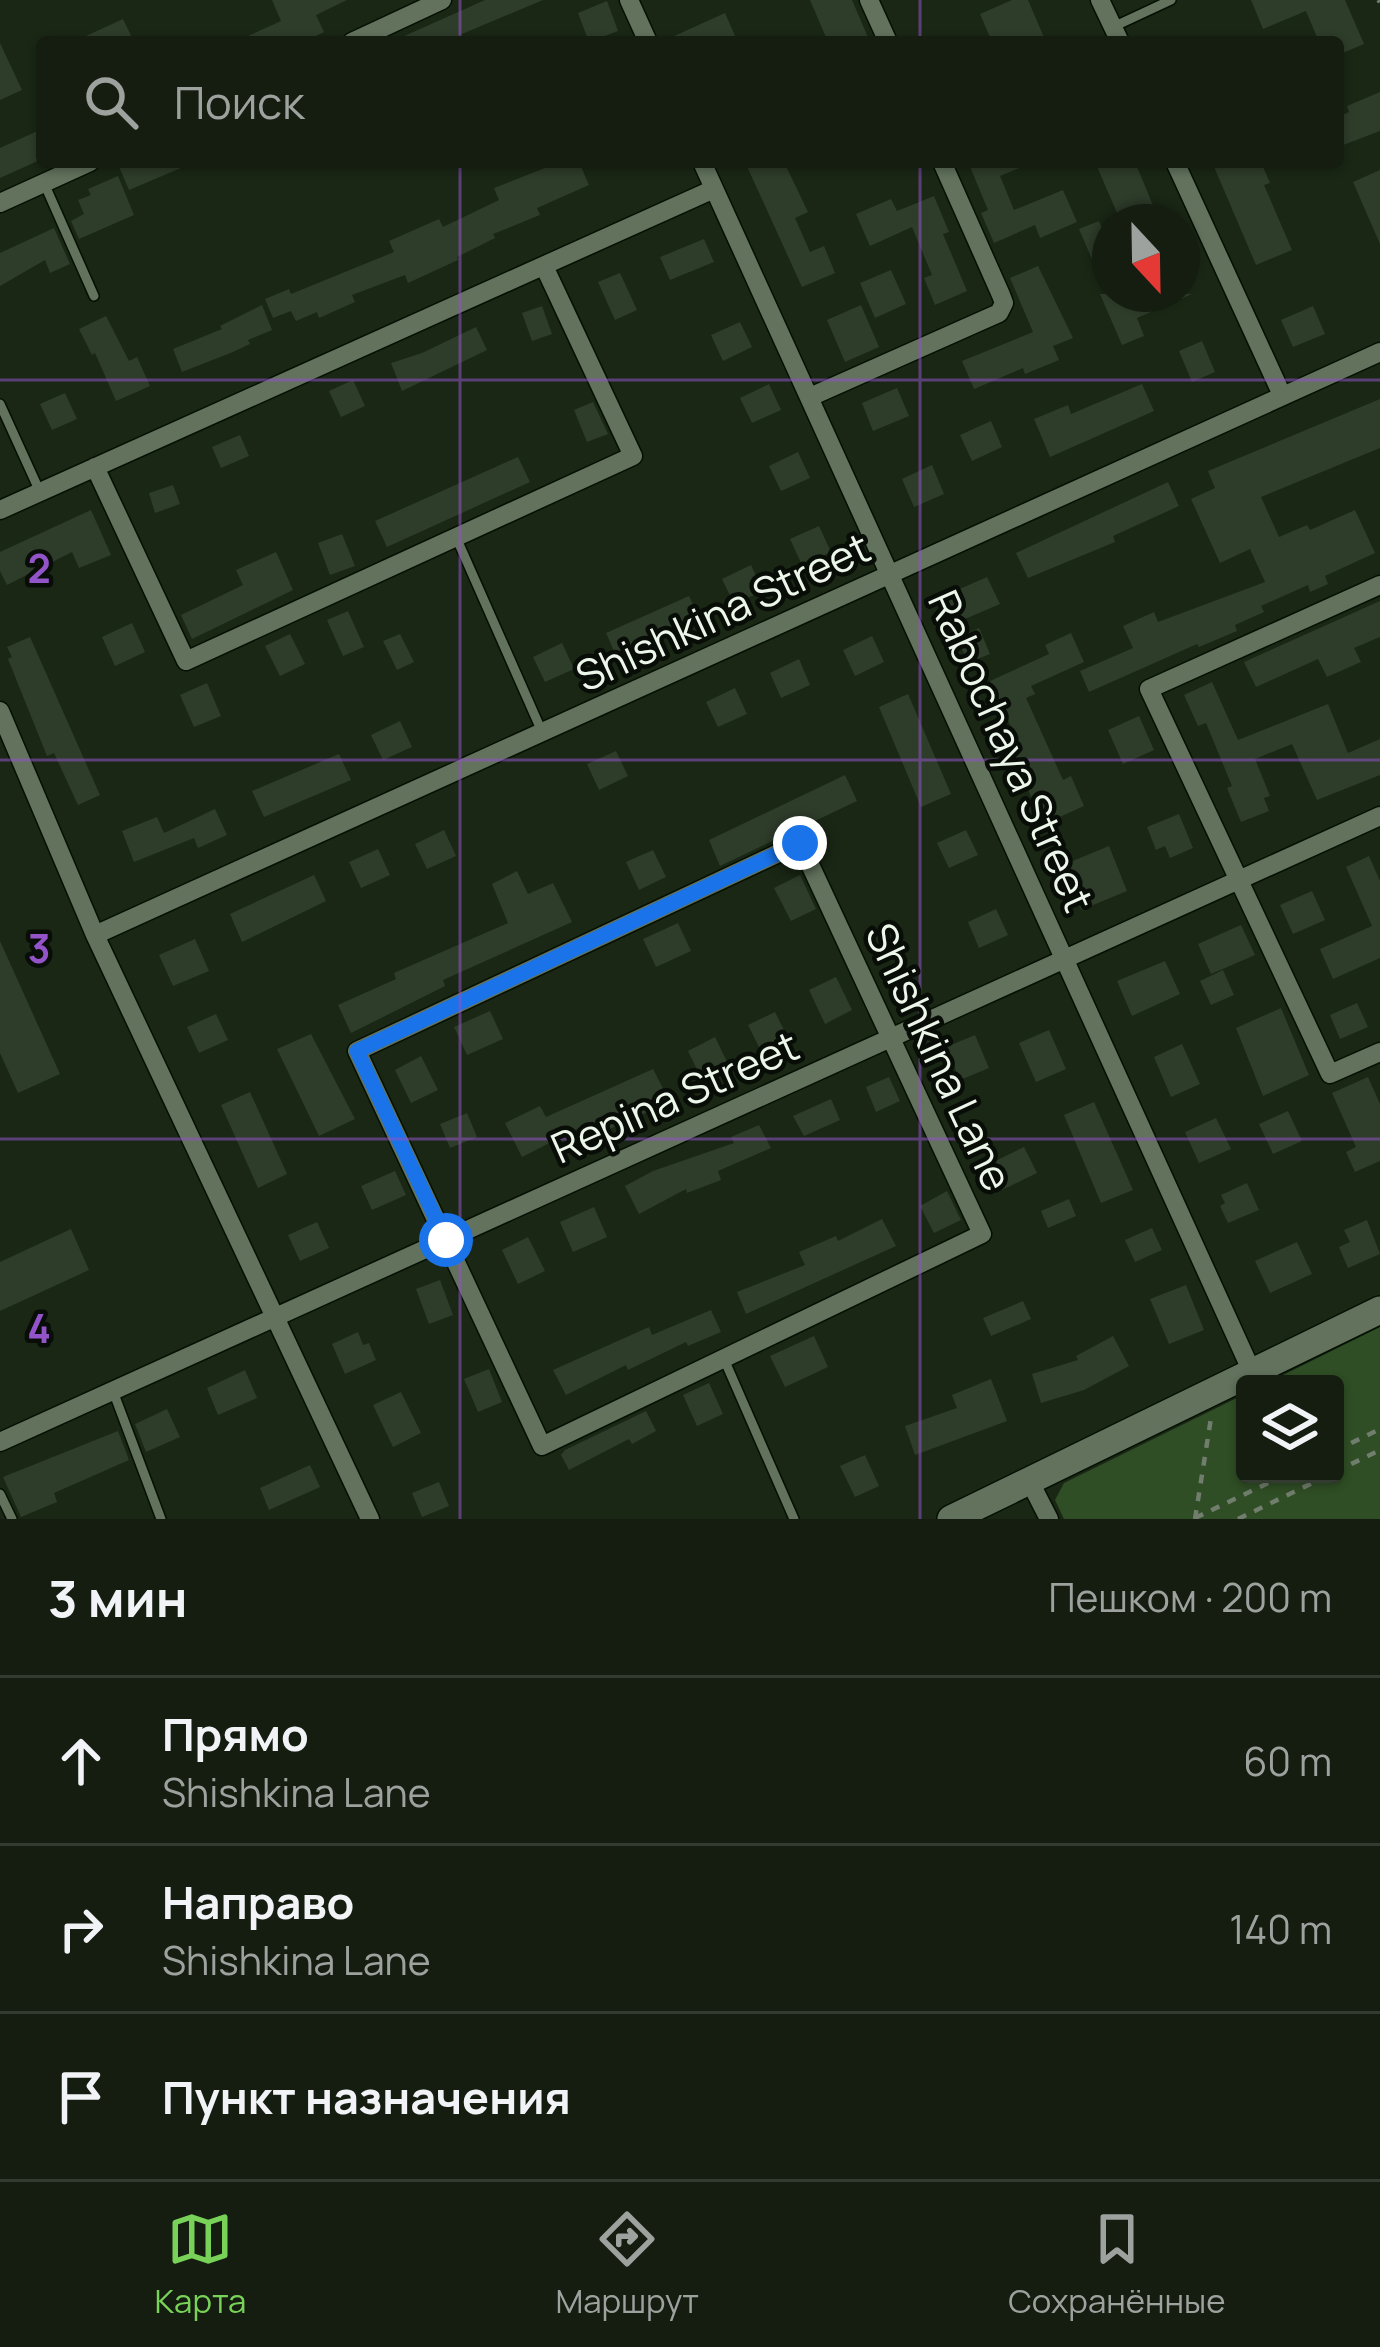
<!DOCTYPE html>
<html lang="ru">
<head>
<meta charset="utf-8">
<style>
	:root { --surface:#141d10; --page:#1d2619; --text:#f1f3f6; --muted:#9da29f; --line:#333b30; --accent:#78d258 }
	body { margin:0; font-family:Manrope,sans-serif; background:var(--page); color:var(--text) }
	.controls { position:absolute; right:36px; bottom:36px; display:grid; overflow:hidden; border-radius:12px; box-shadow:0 3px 9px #0004 }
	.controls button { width:108px; height:108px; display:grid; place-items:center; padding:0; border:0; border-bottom:3px solid var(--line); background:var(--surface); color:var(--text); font:60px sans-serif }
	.compass { position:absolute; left:1092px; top:204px; width:108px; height:108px; border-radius:50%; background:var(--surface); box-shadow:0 3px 9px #0004; rotate:158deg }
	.stop { position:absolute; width:36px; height:36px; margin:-27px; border:9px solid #1a73e8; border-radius:50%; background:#fff }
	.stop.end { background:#1a73e8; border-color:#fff; box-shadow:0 3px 12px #0008 }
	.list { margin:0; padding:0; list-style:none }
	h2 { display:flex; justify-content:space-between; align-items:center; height:156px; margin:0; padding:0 48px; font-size:51px }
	h2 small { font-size:39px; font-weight:400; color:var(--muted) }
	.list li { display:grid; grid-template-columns:78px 1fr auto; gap:36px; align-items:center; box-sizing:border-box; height:168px; padding:0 48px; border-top:3px solid var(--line) }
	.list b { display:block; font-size:45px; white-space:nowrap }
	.list p { margin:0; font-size:39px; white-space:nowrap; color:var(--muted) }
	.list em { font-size:39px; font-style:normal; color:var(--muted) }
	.icon { flex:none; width:66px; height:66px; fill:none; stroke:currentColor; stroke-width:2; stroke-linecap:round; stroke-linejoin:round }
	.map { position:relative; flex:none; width:1380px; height:1519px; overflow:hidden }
	.search { position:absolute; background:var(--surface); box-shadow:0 3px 9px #0004; left:36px; right:36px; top:36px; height:132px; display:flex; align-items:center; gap:30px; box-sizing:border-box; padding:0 42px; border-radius:12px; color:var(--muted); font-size:45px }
	.sheet { height:660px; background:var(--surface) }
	nav { display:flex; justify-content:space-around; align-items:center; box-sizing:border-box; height:168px; border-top:3px solid var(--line); background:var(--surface); font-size:33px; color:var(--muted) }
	nav a { display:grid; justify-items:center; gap:6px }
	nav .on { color:var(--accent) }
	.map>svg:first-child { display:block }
	.green { fill:#2f4e25 }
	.building { fill:#2e3c2a }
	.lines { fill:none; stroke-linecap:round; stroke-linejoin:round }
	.service-casing { stroke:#051002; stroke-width:12 }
	.minor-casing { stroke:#051002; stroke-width:21 }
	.secondary-casing { stroke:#051002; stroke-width:30 }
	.path { stroke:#717d6d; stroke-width:4.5; stroke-dasharray:9 9; stroke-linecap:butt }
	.service { stroke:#62725d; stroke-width:9 }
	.minor { stroke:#62725d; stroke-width:18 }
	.secondary { stroke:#62725d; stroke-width:27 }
	.route { stroke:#1a73e8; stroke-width:15 }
	.grid { fill:none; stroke:#9254c8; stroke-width:3; stroke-opacity:0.55 }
	.labels { text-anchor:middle; stroke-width:9; stroke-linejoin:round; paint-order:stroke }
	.street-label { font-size:42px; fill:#edf6ea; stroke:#080e07 }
	.grid-label { font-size:39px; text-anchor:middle; font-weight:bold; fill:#9254c8; stroke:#080e07; stroke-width:9; stroke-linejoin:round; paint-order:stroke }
</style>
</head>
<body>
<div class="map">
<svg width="1380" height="1519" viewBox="0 0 1380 1519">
	<rect width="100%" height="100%" fill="#1a2715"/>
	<path class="green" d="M 1380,1327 L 1380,1519 L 1064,1519 L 1055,1500 L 1064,1483 L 1245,1394 L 1245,1474 L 1335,1474 L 1335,1384 L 1265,1384 Z"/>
	<path class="building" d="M 272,0 L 347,0 L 316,15 L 324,32 L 303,42 L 235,42 L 281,21 Z
		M 485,0 L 543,0 L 443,42 L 391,42 Z
		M 810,0 L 852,0 L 870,42 L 828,42 Z
		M 1012,0 L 1028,0 L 1046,42 L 992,42 L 980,14 Z
		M 1251,0 L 1345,0 L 1364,44 L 1338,55 L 1338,42 L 1319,42 L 1306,11 L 1263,29 Z
		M 607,1 L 618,31 L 589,42 L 578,13 Z
		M 725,13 L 736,38 L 725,42 L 661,42 Z
		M 123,19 L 134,42 L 73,42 Z
		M 0,43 L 22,90 L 0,100 Z
		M 1380,92 L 1380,131 L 1338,147 L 1338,117 L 1349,112 L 1347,106 Z
		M 42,129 L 42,159 L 0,178 L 0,148 Z
		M 117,162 L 195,162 L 129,190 Z
		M 560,162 L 579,162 L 589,185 L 537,208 L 540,215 L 493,234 L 495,238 L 457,257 L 458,260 L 408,283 L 405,275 L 352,295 L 355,302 L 319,318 L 317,312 L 296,321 L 291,311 L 273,318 L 265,299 L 289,289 L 291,294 L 394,252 L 389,241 L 439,219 L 443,227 L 499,200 L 494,188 Z
		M 745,162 L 784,162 L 808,212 L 795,218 L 810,252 L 824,246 L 835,273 L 802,287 Z
		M 968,162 L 1034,162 L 1000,176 L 1014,210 L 1063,190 L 1077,222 L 1040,238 L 1035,225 L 994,243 L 981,213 L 988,210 Z
		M 1095,162 L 1135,162 L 1160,222 L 1121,222 Z
		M 1212,162 L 1261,162 L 1270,183 L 1264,185 L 1292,250 L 1256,265 Z
		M 1380,170 L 1380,244 L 1353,182 Z
		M 118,176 L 134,215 L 79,239 L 71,221 L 84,214 L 78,200 L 91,195 L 88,189 Z
		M 934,196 L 949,232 L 943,234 L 967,291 L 935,305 L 924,278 L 932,275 L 912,227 L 870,246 L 856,214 L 891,199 L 897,211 Z
		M 1099,221 L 1110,247 L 1110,294 L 1192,294 L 1137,318 L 1144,336 L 1122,345 L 1100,294 L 1107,294 L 1079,229 Z
		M 54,228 L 70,264 L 50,273 L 45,260 L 0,286 L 0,253 Z
		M 704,239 L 714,262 L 670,280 L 660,257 Z
		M 1038,266 L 1073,338 L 1053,346 L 1059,360 L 1025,374 L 1023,368 L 974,389 L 962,361 L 1033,332 L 1010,278 Z
		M 891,270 L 906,304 L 875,318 L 860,283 Z
		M 620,273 L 637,310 L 615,320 L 598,282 Z
		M 262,305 L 272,330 L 248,340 L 250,344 L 233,352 L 182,372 L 173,349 L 222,329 L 220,326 Z
		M 861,305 L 879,347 L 845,362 L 827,320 Z
		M 542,306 L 552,334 L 532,341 L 522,313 Z
		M 1313,306 L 1325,334 L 1293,347 L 1281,320 Z
		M 106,316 L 129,361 L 137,357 L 150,386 L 116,401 L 95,353 L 92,355 L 79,329 Z
		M 740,322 L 752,347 L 723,361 L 711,335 Z
		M 476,327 L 487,350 L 402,391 L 391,363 L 422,353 Z
		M 1202,341 L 1215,372 L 1192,382 L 1179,351 Z
		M 353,380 L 365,406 L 341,417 L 329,391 Z
		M 769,384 L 781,410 L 752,423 L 740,398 Z
		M 1142,384 L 1154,411 L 1050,457 L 1034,419 L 1068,405 L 1071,414 Z
		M 897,388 L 909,416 L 873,431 L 862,403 Z
		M 65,393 L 77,419 L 52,430 L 40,404 Z
		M 1380,399 L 1380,448 L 1261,497 L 1279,537 L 1307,525 L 1310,530 L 1355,510 L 1375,553 L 1325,576 L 1328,584 L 1310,592 L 1308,585 L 1261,606 L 1264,612 L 1235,625 L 1237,631 L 1199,647 L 1197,644 L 1089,692 L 1080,671 L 1133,648 L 1123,626 L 1154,612 L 1158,622 L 1265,582 L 1250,549 L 1220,563 L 1191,499 L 1215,488 L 1208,471 Z
		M 593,402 L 608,434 L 587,442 L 574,410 Z
		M 991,421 L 1002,447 L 972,461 L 960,435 Z
		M 240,435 L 249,456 L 221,468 L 212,447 Z
		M 798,452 L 810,478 L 781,491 L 769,466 Z
		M 518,457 L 530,482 L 387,547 L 375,521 Z
		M 932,465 L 944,494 L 914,507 L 902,479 Z
		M 1168,482 L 1179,506 L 1113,536 L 1115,542 L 1028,578 L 1016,553 Z
		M 173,485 L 180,504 L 155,513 L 149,493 Z
		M 91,510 L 111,555 L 79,568 L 72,552 L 7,585 L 0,571 L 0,552 Z
		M 819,526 L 831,552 L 802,565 L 790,539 Z
		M 342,534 L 355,566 L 330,575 L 318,543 Z
		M 276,552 L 293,590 L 192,639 L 181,615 L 243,585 L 236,570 Z
		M 751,565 L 763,591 L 734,604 L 722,579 Z
		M 987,577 L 1000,604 L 958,622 L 946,595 Z
		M 689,596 L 701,621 L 617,658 L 606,633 Z
		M 1380,601 L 1380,637 L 1354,648 L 1361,662 L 1327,677 L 1318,659 L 1256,687 L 1244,662 Z
		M 348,611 L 364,647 L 343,656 L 327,620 Z
		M 132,623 L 145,652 L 115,666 L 102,637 Z
		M 979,628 L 990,654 L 968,663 L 957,638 Z
		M 1071,633 L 1084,662 L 1031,686 L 1035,694 L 1026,698 L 1063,780 L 1071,776 L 1084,806 L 1044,824 L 1001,732 L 1011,727 L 990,681 L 1049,654 L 1045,645 Z
		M 290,634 L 305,664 L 280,676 L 265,646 Z
		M 400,634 L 414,662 L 397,670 L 383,641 Z
		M 872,636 L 884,662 L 855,676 L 843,650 Z
		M 30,637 L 100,795 L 78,805 L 54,753 L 47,756 L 8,659 L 12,657 L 7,647 Z
		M 562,643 L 574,669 L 545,682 L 533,657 Z
		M 799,659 L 810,685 L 781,698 L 770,673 Z
		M 1212,682 L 1238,740 L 1328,704 L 1348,753 L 1380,739 L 1380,775 L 1317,800 L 1292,744 L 1255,759 L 1270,796 L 1264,798 L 1269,811 L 1241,822 L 1227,788 L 1232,786 L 1206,723 L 1198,726 L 1184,695 Z
		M 207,683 L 221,716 L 194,727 L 180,695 Z
		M 735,688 L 747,714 L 718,727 L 706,702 Z
		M 908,694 L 951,794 L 921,807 L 879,707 Z
		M 1139,716 L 1154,750 L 1123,764 L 1108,730 Z
		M 400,721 L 412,747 L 383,760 L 371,735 Z
		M 616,751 L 628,776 L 599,790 L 587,764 Z
		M 339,754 L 351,780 L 264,817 L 252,791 Z
		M 845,775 L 857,801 L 720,866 L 709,840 Z
		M 215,809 L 227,835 L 198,848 L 194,838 L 134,862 L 122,831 L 157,817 L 164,833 Z
		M 1179,814 L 1193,848 L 1170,858 L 1165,846 L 1156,850 L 1147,827 Z
		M 444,830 L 456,856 L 427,869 L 415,844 Z
		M 966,830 L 978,855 L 949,868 L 937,843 Z
		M 1109,846 L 1127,891 L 1081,910 L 1063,865 Z
		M 378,849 L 390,875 L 361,888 L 349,862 Z
		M 653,850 L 666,877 L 639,890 L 626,862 Z
		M 1369,856 L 1380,881 L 1380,958 L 1333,979 L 1320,949 L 1372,926 L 1346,867 Z
		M 517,871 L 528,894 L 553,883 L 572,922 L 443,980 L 445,986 L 351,1033 L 338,1005 L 396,979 L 394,973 L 508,923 L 492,884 Z
		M 314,875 L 326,901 L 242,942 L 230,914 Z
		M 800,875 L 816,909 L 791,921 L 774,888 Z
		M 1312,891 L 1325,920 L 1293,934 L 1280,905 Z
		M 996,909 L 1008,935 L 979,948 L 968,922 Z
		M 678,923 L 691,951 L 656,967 L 643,939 Z
		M 1241,925 L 1255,955 L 1211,974 L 1198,944 Z
		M 195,939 L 209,971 L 173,986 L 159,955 Z
		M 0,941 L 60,1074 L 18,1093 L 0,1053 Z
		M 1165,961 L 1180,994 L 1132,1016 L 1117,981 Z
		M 1223,970 L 1234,995 L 1211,1005 L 1200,981 Z
		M 836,977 L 852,1010 L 825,1024 L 809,990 Z
		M 1357,1003 L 1368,1027 L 1340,1039 L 1330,1015 Z
		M 1281,1008 L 1309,1075 L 1263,1096 L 1236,1028 Z
		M 490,1011 L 503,1039 L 467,1055 L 454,1027 Z
		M 775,1012 L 792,1046 L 765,1059 L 748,1025 Z
		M 216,1014 L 228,1040 L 199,1053 L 187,1027 Z
		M 1049,1030 L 1066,1069 L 1036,1082 L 1019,1043 Z
		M 311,1034 L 355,1119 L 319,1136 L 277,1049 Z
		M 975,1035 L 989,1068 L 960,1080 L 946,1047 Z
		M 715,1037 L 731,1070 L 704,1084 L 688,1051 Z
		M 1182,1044 L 1200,1084 L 1171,1097 L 1154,1057 Z
		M 421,1056 L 438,1090 L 411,1103 L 395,1070 Z
		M 653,1069 L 670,1102 L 585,1140 L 579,1128 L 522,1157 L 505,1123 L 540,1106 L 546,1117 Z
		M 889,1077 L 900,1101 L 876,1112 L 866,1087 Z
		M 1368,1077 L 1380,1104 L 1380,1161 L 1355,1172 L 1346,1152 L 1356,1147 L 1332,1093 Z
		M 250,1092 L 287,1174 L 258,1188 L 221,1105 Z
		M 831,1099 L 840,1120 L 804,1136 L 793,1116 Z
		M 1094,1102 L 1133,1190 L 1101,1203 L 1064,1115 Z
		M 1288,1111 L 1302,1141 L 1273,1154 L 1259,1124 Z
		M 467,1113 L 477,1137 L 450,1148 L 440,1124 Z
		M 1216,1118 L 1231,1149 L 1199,1163 L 1185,1132 Z
		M 759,1125 L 771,1148 L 718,1171 L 721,1180 L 687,1193 L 686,1189 L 639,1214 L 625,1186 L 653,1171 L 734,1143 L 731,1137 Z
		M 1024,1147 L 1037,1173 L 1002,1190 L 989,1164 Z
		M 395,1171 L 406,1195 L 372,1210 L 361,1186 Z
		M 1247,1183 L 1259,1210 L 1228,1223 L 1220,1206 L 1225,1203 L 1221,1195 Z
		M 947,1191 L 961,1220 L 934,1233 L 920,1206 Z
		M 1069,1199 L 1076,1216 L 1048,1228 L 1041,1211 Z
		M 594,1207 L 607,1237 L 573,1252 L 560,1222 Z
		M 882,1219 L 896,1246 L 746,1314 L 737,1292 L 805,1265 L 799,1252 L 836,1236 L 838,1241 Z
		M 1367,1220 L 1380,1254 L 1348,1268 L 1339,1247 L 1350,1242 L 1344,1230 Z
		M 317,1222 L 329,1248 L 300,1261 L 288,1235 Z
		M 1152,1228 L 1162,1250 L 1135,1262 L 1125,1240 Z
		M 71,1229 L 89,1270 L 0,1311 L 0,1262 Z
		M 528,1237 L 545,1271 L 518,1284 L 502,1250 Z
		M 1297,1242 L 1312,1274 L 1270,1293 L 1255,1261 Z
		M 440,1280 L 453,1315 L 429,1324 L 416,1289 Z
		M 1186,1285 L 1204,1330 L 1169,1344 L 1150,1299 Z
		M 1023,1301 L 1031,1319 L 991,1336 L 983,1318 Z
		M 711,1310 L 721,1332 L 688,1346 L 686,1342 L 628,1370 L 626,1365 L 566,1395 L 553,1370 L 649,1327 L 652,1335 Z
		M 358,1332 L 363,1345 L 369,1343 L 376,1360 L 345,1374 L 332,1344 Z
		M 814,1336 L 828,1367 L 785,1387 L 770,1356 Z
		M 1113,1336 L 1129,1366 L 1084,1390 L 1041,1403 L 1032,1374 L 1078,1360 L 1076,1356 Z
		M 489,1369 L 502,1402 L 478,1412 L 464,1379 Z
		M 245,1370 L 257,1398 L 218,1415 L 207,1388 Z
		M 991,1379 L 1007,1421 L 915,1455 L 905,1426 L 957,1408 L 952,1395 Z
		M 709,1383 L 723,1414 L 697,1426 L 683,1395 Z
		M 401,1392 L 421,1433 L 393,1447 L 373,1405 Z
		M 167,1409 L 180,1437 L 146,1452 L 135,1424 Z
		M 646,1411 L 656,1431 L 632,1444 L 629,1439 L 569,1470 L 561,1455 L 565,1450 Z
		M 118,1431 L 129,1460 L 54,1493 L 57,1502 L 21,1517 L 3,1477 Z
		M 865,1455 L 879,1486 L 855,1497 L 840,1466 Z
		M 310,1465 L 320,1487 L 269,1510 L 260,1488 Z
		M 439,1482 L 449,1506 L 422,1517 L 412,1493 Z"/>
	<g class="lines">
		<g class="service-casing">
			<path id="service" d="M 1113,27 L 1171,0
				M 44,183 L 94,296
				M 0,404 L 40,492
				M 456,537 L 543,734
				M 724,1359 L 794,1519
				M 113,1391 L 161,1519
				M 0,1494 L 12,1519"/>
		</g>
		<g class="minor-casing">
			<path id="minor" d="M 629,0 L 648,42
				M 869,0 L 888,42
				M 1100,0 L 1120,42
				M 352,42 L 442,0
				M 702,162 L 1252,1372
				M 1175,162 L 1282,395
				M 0,203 L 90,162
				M 810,397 L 999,313 L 1004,303 L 1001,295 L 942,162
				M 95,467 L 186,661 L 633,456 L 544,266
				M 0,510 L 714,189
				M 1380,585 L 1149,689 L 1330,1074 L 1380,1052
				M 0,711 L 95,935 L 370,1519
				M 800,843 L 982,1234 L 542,1446 L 357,1051 Z
				M 95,935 L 1380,352
				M 0,1442 L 1380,816
				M 1029,1480 L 1049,1519"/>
		</g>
		<g class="secondary-casing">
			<path id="secondary" d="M 951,1519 L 1380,1310"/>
		</g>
		<path class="path" d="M 1378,0 L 1380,2
			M 1335,1451 L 1380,1429
			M 1335,1472 L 1380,1450
			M 1195,1518 L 1287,1474
			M 1195,1519 L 1211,1418
			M 1238,1519 L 1331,1474"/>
		<use href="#service" class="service"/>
		<use href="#minor" class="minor"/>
		<use href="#secondary" class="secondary"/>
	</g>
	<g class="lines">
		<path class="route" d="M 446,1240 L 357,1051 L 800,843"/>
	</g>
	<path class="grid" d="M 460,0 L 460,42M 920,0 L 920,42M 460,162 L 460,1519M 920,162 L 920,1519M 0,380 L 1380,380M 0,760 L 1380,760M 0,1139 L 1380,1139"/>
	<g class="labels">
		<g class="street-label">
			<text transform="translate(723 612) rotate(-25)" y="15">Shishkina Street</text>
			<text transform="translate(1011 751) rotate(66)" y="15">Rabochaya Street</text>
			<text transform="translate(939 1057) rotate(65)" y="15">Shishkina Lane</text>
			<text transform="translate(675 1097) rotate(-24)" y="15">Repina Street</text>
		</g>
	</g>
	<g class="grid-label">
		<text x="39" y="583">2</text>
		<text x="39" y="963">3</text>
		<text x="39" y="1343">4</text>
	</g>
</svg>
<div class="controls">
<button><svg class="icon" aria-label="layers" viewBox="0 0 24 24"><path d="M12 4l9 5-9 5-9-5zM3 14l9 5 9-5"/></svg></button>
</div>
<svg class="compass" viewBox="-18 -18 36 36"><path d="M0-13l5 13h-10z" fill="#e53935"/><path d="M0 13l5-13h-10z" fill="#9da29f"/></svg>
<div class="stop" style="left:446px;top:1240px"></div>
<div class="stop end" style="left:800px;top:843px"></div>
<div class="search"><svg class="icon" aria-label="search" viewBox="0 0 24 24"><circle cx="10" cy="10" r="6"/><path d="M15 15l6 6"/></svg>Поиск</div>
</div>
<section class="sheet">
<h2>3 мин<small>Пешком · 200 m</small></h2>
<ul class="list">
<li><svg class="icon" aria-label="ahead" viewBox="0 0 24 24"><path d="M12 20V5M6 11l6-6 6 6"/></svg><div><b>Прямо</b><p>Shishkina Lane</p></div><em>60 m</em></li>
<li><svg class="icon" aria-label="right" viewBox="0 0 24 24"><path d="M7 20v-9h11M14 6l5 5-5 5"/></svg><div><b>Направо</b><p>Shishkina Lane</p></div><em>140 m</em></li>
<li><svg class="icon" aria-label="arrive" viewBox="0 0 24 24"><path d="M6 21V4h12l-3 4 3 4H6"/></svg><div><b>Пункт назначения</b></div></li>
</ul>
</section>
<nav>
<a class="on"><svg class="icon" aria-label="map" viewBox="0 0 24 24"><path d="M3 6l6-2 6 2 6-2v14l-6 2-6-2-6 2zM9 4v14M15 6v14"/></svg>Карта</a>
<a><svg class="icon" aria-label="directions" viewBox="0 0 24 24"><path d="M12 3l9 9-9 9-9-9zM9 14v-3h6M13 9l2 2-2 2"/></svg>Маршрут</a>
<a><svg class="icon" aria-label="saved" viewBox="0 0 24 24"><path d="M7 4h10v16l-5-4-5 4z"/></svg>Сохранённые</a>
</nav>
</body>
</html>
